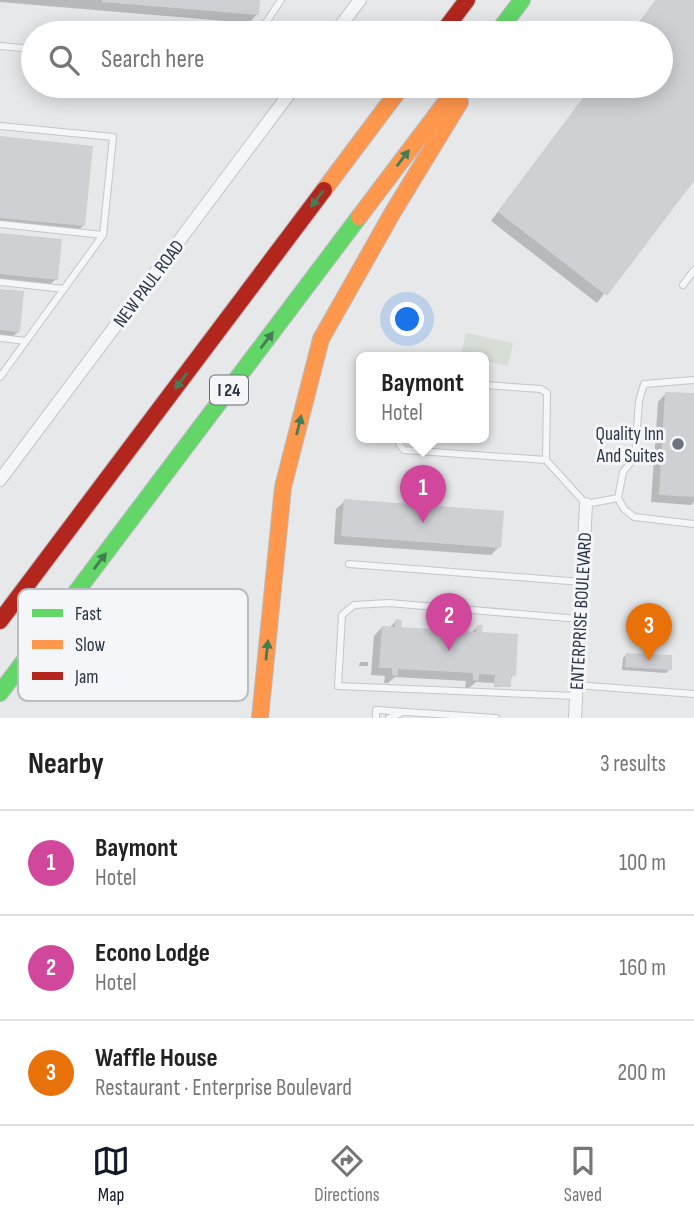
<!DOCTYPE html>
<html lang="en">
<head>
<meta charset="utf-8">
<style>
	:root { --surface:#fff; --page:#f6f6f6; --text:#222; --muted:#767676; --line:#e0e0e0; --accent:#111827 }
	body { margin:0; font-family:"Sofia Sans Condensed",sans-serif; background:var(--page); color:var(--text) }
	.you { position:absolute; left:408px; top:320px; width:24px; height:24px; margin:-18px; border:5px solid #fff; border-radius:50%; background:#1a73e8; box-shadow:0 0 0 10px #1a73e833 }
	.badge { display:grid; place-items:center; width:46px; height:46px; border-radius:50%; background:var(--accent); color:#fff; font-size:23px; font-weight:700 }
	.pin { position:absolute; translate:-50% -58px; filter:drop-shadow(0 2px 4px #0008) }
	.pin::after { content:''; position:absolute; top:37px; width:24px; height:21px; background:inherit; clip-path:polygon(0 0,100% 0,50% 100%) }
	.popup { position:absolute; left:356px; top:352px; width:133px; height:91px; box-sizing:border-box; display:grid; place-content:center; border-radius:10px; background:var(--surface); filter:drop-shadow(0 2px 5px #0005); font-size:23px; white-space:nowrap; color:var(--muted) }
	.popup b { font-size:26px; color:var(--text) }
	.popup::after { content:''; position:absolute; left:50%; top:100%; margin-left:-14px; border:14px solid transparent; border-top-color:var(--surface) }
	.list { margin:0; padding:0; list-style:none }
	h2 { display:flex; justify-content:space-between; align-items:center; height:91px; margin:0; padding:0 28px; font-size:30px }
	h2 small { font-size:23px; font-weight:400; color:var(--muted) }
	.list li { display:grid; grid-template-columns:46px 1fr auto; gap:21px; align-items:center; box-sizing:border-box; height:105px; padding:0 28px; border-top:2px solid var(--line) }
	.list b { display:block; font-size:26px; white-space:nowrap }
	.list p { margin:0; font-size:23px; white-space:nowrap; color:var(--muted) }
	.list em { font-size:23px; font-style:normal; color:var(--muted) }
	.icon { flex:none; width:38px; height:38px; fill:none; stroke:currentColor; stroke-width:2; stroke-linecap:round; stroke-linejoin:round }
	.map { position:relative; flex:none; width:694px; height:718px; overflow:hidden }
	.search { position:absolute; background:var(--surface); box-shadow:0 4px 18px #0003; left:21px; right:21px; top:21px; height:77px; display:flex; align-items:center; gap:18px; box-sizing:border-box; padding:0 24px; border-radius:38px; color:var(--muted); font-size:26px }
	.sheet { height:406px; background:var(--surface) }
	nav { display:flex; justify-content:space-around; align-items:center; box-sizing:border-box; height:98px; border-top:2px solid var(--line); background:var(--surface); font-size:19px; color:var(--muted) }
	nav a { display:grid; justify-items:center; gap:4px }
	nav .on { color:var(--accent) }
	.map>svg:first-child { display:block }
	.green { fill:#d6ded6 }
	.shadow { fill:#0003 }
	.building { fill:#ced0d3 }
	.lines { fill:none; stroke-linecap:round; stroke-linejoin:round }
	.lane-casing { stroke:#c4c6c8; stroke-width:8 }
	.street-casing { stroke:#c4c6c8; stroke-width:14 }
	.fast-casing { stroke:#b8bbbf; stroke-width:18 }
	.slow-casing { stroke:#b8bbbf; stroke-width:18 }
	.jam-casing { stroke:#b8bbbf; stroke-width:18 }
	.lane { stroke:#f5f6f7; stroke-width:6 }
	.street { stroke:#f5f6f7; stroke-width:12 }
	.fast { stroke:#63d668; stroke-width:16 }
	.slow { stroke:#ff974d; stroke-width:16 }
	.jam { stroke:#b3261e; stroke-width:16 }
	.oneway { fill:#447d55 }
	.poi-dot { fill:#6c737f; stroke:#f4f6f9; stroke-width:2.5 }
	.labels { text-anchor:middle; stroke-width:6; stroke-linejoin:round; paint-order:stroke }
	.shield { fill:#f4f6f9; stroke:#676e7b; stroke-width:2 }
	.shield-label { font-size:18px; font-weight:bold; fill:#2b3445 }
	.street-label { font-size:19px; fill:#2b3445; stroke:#f4f6f9 }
	.poi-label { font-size:19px; fill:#2b3445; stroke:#f4f6f9; text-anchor:end }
	.key { fill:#f4f6f9; stroke:#b8bcc3; stroke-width:2 }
	.key-label { font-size:19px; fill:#2b3445 }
</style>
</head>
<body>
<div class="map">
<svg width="694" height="718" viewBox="0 0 694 718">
	<rect width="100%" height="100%" fill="#e6e8ea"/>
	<path class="green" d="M 466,333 L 513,343 L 508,366 L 484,361 L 484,357 L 461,356 Z"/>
	<path class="shadow" d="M 0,0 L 258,0 L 257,14 L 249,23 L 0,2 Z
		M 656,0 L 694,0 L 694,178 L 597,303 L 491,221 L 592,86 L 661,86 L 661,33 L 631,33 Z
		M 0,138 L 83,226 L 74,234 L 0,226 Z
		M 0,234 L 56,279 L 47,287 L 0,283 Z
		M 0,291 L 18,332 L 9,340 L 0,339 Z
		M 666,393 L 694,395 L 694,502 L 691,505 L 651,502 L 658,402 Z
		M 345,501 L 499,547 L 491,555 L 334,544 L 336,509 Z
		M 396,621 L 400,629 L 471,633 L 477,627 L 514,675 L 509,680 L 509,686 L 494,687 L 494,683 L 476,682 L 469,688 L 465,688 L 466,681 L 395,677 L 388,683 L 384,683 L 385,676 L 371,675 L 374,636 L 382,627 L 389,628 Z
		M 627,654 L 670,669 L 666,673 L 622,670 L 623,658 Z
		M 360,662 L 368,662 L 368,666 L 359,666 Z"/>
	<path class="building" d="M 102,0 L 260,0 L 259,15 L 102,2 Z
		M 656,0 L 694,0 L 694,181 L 607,296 L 498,212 L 592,86 L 661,86 L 661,33 L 631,33 Z
		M 0,136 L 93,146 L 85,226 L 0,218 Z
		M 0,233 L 62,239 L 58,280 L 0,274 Z
		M 0,289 L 24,291 L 20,332 L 0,330 Z
		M 665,392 L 694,393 L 694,497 L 659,495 Z
		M 344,499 L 504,511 L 501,548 L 341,536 Z
		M 395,619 L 402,620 L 401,627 L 476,632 L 477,625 L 483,625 L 482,632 L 518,634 L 516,676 L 511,676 L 511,687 L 494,686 L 495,675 L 479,674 L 479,681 L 473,680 L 473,673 L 398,669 L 398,676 L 392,675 L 392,668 L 379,668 L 382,626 L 395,627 Z
		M 626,653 L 672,655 L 672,670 L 625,667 Z"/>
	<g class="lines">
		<g class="lane-casing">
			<path id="lane" d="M 259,33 L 281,0
				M 0,46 L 33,49
				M 0,126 L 113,137 L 103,235 L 0,377
				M 0,224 L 103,235
				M 0,282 L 64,289
				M 683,285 L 694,270
				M 0,338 L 26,341
				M 694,380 L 644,384 L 639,401 L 635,457 L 623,472 L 618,498 L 624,509 L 634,517 L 694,524
				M 484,385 L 541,389 L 547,393 L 546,460
				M 399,437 L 399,444 L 404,450 L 546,460 L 586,504 L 618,498
				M 349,564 L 582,582
				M 576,685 L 694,694
				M 576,696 L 338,686 L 342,615 L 354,605 L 389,603 L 580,619
				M 376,718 L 376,710 L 496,718
				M 389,718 L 401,713"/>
		</g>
		<g class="street-casing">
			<path id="street" d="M 335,33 L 360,0
				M 0,480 L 295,86
				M 575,718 L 586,504"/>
		</g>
		<g class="fast-casing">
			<path id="fast" d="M 497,33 L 522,0
				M 0,693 L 359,217"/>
		</g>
		<g class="slow-casing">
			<path id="slow" d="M 324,190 L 402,86
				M 359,217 L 458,86
				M 260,718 L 283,487 L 321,339 L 393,212 L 460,102"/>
		</g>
		<g class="jam-casing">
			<path id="jam" d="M 442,33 L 467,0
				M 0,621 L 324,190"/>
		</g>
		<use href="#lane" class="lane"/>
		<use href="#street" class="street"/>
		<use href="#fast" class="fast"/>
		<use href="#slow" class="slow"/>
		<use href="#jam" class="jam"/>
	</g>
	<defs><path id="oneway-solid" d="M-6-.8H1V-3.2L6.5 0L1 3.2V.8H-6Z" transform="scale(1.75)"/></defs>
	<g class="oneway">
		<use href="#oneway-solid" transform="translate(403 158) rotate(-53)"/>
		<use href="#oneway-solid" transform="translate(317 199) rotate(127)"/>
		<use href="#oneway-solid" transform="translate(267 340) rotate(-53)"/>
		<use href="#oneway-solid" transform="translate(181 381) rotate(127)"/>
		<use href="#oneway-solid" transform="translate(299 425) rotate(-76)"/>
		<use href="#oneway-solid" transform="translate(100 561) rotate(-53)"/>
		<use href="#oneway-solid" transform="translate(267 650) rotate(-84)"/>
	</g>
	<circle class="poi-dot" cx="678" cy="444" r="7"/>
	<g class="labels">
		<rect class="shield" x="210" y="375.5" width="38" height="29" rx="5"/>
		<g class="shield-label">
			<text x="229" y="396">I 24</text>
		</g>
		<g class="street-label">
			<text transform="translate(148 283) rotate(-53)" y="7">NEW PAUL ROAD</text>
			<text transform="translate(580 611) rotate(-87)" y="7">ENTERPRISE BOULEVARD</text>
		</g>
		<g class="poi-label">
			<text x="664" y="440">Quality Inn<tspan x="664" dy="22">And Suites</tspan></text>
		</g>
	</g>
	<rect x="18" y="589" width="230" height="112" rx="10" class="key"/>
	<rect x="32" y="609" width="31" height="8" fill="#63d668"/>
	<rect x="32" y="640" width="31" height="9" fill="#ff974d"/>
	<rect x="32" y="672" width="31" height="8" fill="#b3261e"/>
	<g class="key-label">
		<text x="75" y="620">Fast</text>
		<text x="75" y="651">Slow</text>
		<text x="75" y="683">Jam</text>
	</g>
</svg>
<div class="you"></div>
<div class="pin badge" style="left:423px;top:523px;background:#d1479c">1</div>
<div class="popup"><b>Baymont</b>Hotel</div>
<div class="pin badge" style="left:449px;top:651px;background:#d1479c">2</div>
<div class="pin badge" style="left:649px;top:661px;background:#e8710a">3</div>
<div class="search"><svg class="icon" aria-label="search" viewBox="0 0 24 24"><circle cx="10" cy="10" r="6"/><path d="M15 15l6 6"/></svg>Search here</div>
</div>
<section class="sheet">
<h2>Nearby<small>3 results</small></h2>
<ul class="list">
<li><span class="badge" style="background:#d1479c">1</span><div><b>Baymont</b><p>Hotel</p></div><em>100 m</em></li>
<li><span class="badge" style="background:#d1479c">2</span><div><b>Econo Lodge</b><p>Hotel</p></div><em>160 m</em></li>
<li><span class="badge" style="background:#e8710a">3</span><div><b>Waffle House</b><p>Restaurant · Enterprise Boulevard</p></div><em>200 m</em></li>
</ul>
</section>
<nav>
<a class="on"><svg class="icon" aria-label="map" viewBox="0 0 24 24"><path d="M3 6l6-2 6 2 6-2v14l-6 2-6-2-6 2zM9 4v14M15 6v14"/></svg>Map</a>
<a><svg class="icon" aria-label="directions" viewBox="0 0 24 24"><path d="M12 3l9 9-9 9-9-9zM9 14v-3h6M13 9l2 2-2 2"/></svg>Directions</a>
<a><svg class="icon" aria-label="saved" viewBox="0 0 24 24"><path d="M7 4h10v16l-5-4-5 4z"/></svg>Saved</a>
</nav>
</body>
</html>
